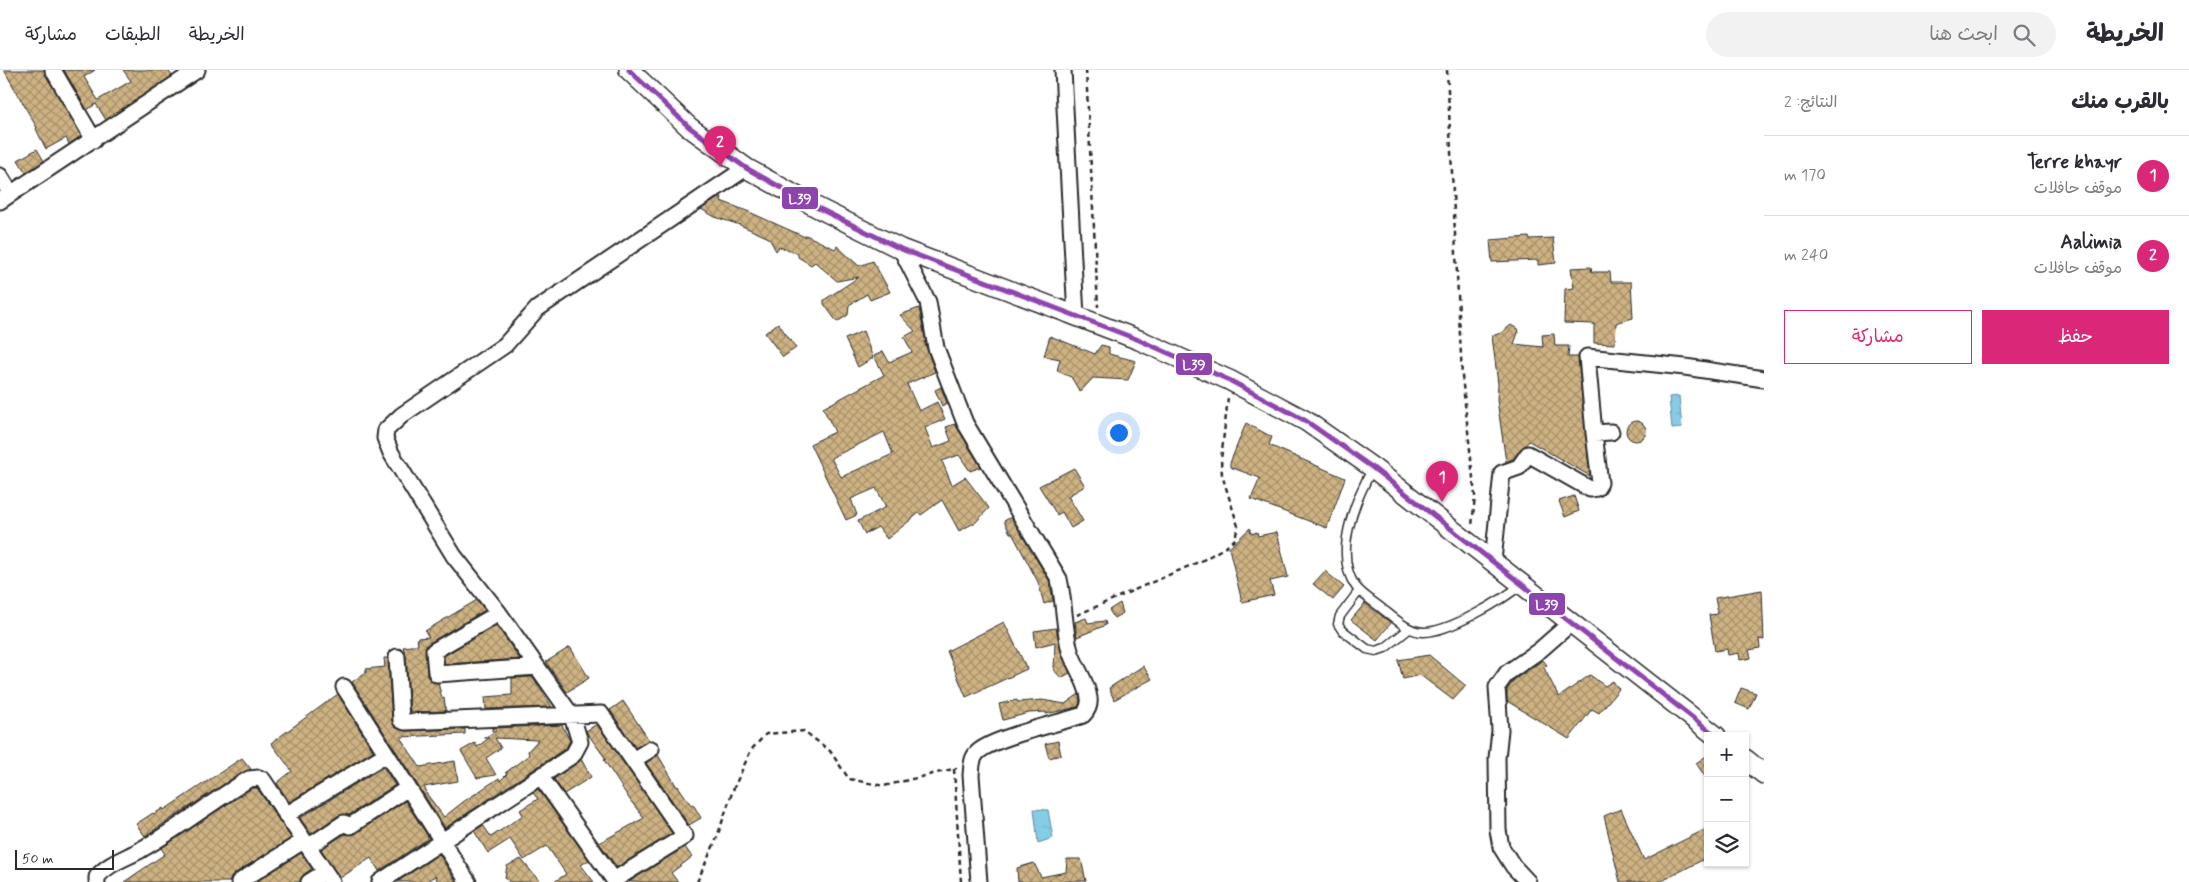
<!DOCTYPE html>
<html lang="ar">
<head>
<meta charset="utf-8">
<style>
	:root { --surface:#fff; --page:#f2f2f3; --text:#2b2b33; --muted:#7c7c81; --line:#e1e1e2; --accent:#db2777 }
	body { margin:0; font-family:Mynerve,"Playpen Sans Arabic",sans-serif; background:var(--page); color:var(--text); direction:rtl }
	.controls { position:absolute; right:15px; bottom:15px; display:grid; overflow:hidden; border-radius:0px; box-shadow:0 1px 4px #0004 }
	.controls button { width:45px; height:45px; display:grid; place-items:center; padding:0; border:0; border-bottom:1px solid var(--line); background:var(--surface); color:var(--text); font:25px sans-serif }
	.scale { position:absolute; left:15px; bottom:12px; width:99px; box-sizing:border-box; padding-left:5px; border:2px solid #2b2b2b; border-top:0; font-size:14px; line-height:18px; white-space:nowrap; color:#2b2b2b; -webkit-text-stroke:4px #fff; paint-order:stroke }
	.you { position:absolute; left:1118px; top:362px; width:18px; height:18px; margin:-12px; border:4px solid #fff; border-radius:50%; background:#1a73e8; box-shadow:0 0 0 8px #1a73e833 }
	.badge { display:grid; place-items:center; width:32px; height:32px; border-radius:50%; background:var(--accent); color:#fff; font-size:16px; font-weight:700 }
	.pin { position:absolute; translate:-50% -41px; filter:drop-shadow(0 1px 2px #0008) }
	.pin::after { content:''; position:absolute; top:26px; width:18px; height:15px; background:inherit; clip-path:polygon(0 0,100% 0,50% 100%) }
	.list { margin:0; padding:0; list-style:none }
	h2 { display:flex; justify-content:space-between; align-items:center; height:65px; margin:0; padding:0 20px; font-size:21px }
	h2 small { font-size:16px; font-weight:400; color:var(--muted) }
	.list li { display:grid; grid-template-columns:32px 1fr auto; gap:15px; align-items:center; box-sizing:border-box; height:80px; padding:0 20px; border-top:1px solid var(--line) }
	.list b { display:block; font-size:19px; white-space:nowrap }
	.list p { margin:0; font-size:16px; white-space:nowrap; color:var(--muted) }
	.list em { font-size:16px; font-style:normal; color:var(--muted) }
	.actions { display:flex; gap:10px; padding:15px 20px }
	.actions a { flex:1; padding:11px 0; border:1px solid var(--accent); border-radius:0px; text-align:center; font-size:18px; color:var(--accent) }
	.actions .main { background:var(--accent); color:#fff }
	.icon { flex:none; width:28px; height:28px; fill:none; stroke:currentColor; stroke-width:2; stroke-linecap:round; stroke-linejoin:round }
	.map { position:relative; flex:none; width:1764px; height:812px; overflow:hidden; direction:ltr }
	header { display:flex; align-items:center; gap:30px; box-sizing:border-box; height:70px; padding:0 25px; background:var(--surface); border-bottom:1px solid var(--line) }
	header strong { font-size:24px }
	nav { display:flex; gap:28px; margin-inline-start:auto; font-size:18px }
	.search { width:350px; height:45px; background:var(--page); display:flex; align-items:center; gap:12px; box-sizing:border-box; padding:0 18px; border-radius:28px; color:var(--muted); font-size:19px }
	main { display:flex }
	aside { flex:1; background:var(--surface) }
	.map>svg:first-child { display:block }
	.water { fill:url(#water-ripples); stroke:#628c9c }
	.building { fill:url(#building-cross-hatch); stroke:#2b2b2b; fill-rule:evenodd }
	.lines { fill:none; stroke-linecap:round; stroke-linejoin:round }
	.service-casing { stroke:#2b2b2b; stroke-width:11 }
	.minor-casing { stroke:#2b2b2b; stroke-width:19 }
	.tertiary-casing { stroke:#2b2b2b; stroke-width:22 }
	.path { stroke:#2b2b2b; stroke-width:2.5; stroke-dasharray:5 4; stroke-linecap:butt }
	.service { stroke:#fff; stroke-width:8 }
	.minor { stroke:#fff; stroke-width:15 }
	.tertiary { stroke:#fff; stroke-width:19 }
	.bus-1-casing { stroke:#fff; stroke-width:9 }
	.bus-1 { stroke:#8e44ad; stroke-width:5 }
	.line-badge { stroke:#fff; stroke-width:2 }
	.badge-label { font-size:14px; text-anchor:middle; font-weight:bold; fill:#fff }
</style>
</head>
<body>
<header>
<strong>الخريطة</strong>
<div class="search"><svg class="icon" aria-label="search" viewBox="0 0 24 24"><circle cx="10" cy="10" r="6"/><path d="M15 15l6 6"/></svg>ابحث هنا</div>
<nav><a>الخريطة</a><a>الطبقات</a><a>مشاركة</a></nav>
</header>
<main>
<aside>
<h2>بالقرب منك<small>النتائج: 2</small></h2>
<ul class="list">
<li><span class="badge">1</span><div><b>Terre khayr</b><p>موقف حافلات</p></div><em>170 m</em></li>
<li><span class="badge">2</span><div><b>Aalimia</b><p>موقف حافلات</p></div><em>240 m</em></li>
</ul>
<div class="actions"><a class="main">حفظ</a><a>مشاركة</a></div>
</aside>
<div class="map">
<svg width="1764" height="812" viewBox="0 0 1764 812">
	<defs>
		<pattern id="water-ripples" width="26" height="14" patternUnits="userSpaceOnUse" patternTransform="scale(1.25)"><rect width="26" height="14" fill="#86cce7"/><path d="M2 4q2-2 4 0t4 0M15 11q2-2 4 0t4 0" fill="none" stroke="#74afc6"/></pattern>
		<pattern id="building-cross-hatch" width="8" height="8" patternUnits="userSpaceOnUse" patternTransform="scale(1.25)"><rect width="8" height="8" fill="#ceb283"/><path d="M0 0l8 8M0 8l8-8" fill="none" stroke="#a7916b"/></pattern>
	</defs>
	<rect width="100%" height="100%" fill="#fff"/>
	<filter id="ink" filterUnits="userSpaceOnUse"><feTurbulence type="fractalNoise" baseFrequency=".02" numOctaves="2"/><feDisplacementMap in="SourceGraphic" scale="10" xChannelSelector="R" yChannelSelector="G"/><feConvolveMatrix kernelMatrix="1 2 1 2 8 2 1 2 1" color-interpolation-filters="sRGB"/></filter>
	<g filter="url(#ink)">
		<path class="water" d="M 1679,326 L 1682,358 L 1672,359 L 1669,327 Z
			M 1034,739 L 1048,740 L 1053,768 L 1038,773 Z"/>
		<path class="building" d="M 4,0 L 44,0 L 81,66 L 69,74 L 66,68 L 46,79 L 36,59 L 37,58 Z
			M 64,0 L 95,0 L 84,7 L 98,30 L 131,11 L 123,0 L 168,0 L 172,6 L 106,50 L 96,34 L 87,40 Z
			M 37,79 L 44,91 L 26,103 L 18,90 Z
			M 720,127 L 722,127 L 721,131 L 747,141 L 805,167 L 806,165 L 835,179 L 837,176 L 859,196 L 873,191 L 890,222 L 870,230 L 867,224 L 849,235 L 848,245 L 837,252 L 824,234 L 824,230 L 859,207 L 837,211 L 815,192 L 811,195 L 798,187 L 798,183 L 779,177 L 776,181 L 769,168 L 740,155 L 715,147 L 701,139 Z
			M 1529,167 L 1530,169 L 1553,168 L 1556,193 L 1538,195 L 1538,190 L 1492,192 L 1490,170 Z
			M 1591,197 L 1592,202 L 1610,202 L 1611,212 L 1631,212 L 1633,248 L 1616,253 L 1615,274 L 1594,273 L 1594,254 L 1564,253 L 1565,219 L 1574,218 L 1571,198 Z
			M 919,238 L 926,273 L 924,271 L 935,302 L 907,314 L 919,341 L 937,332 L 945,349 L 925,358 L 933,378 L 951,371 L 946,357 L 955,354 L 981,397 L 970,401 L 959,385 L 942,391 L 952,415 L 965,407 L 989,438 L 976,452 L 959,461 L 942,430 L 921,445 L 919,443 L 887,469 L 878,457 L 865,464 L 858,451 L 886,437 L 876,418 L 851,429 L 857,445 L 846,450 L 810,374 L 835,362 L 823,338 L 884,305 L 874,286 L 883,281 L 889,292 L 912,282 L 904,267 L 915,261 L 900,245 ZM 884,362 L 893,384 L 841,407 L 831,388 Z
			M 778,253 L 796,278 L 783,287 L 765,263 Z
			M 1511,255 L 1519,260 L 1514,274 L 1543,277 L 1542,265 L 1554,264 L 1555,276 L 1569,276 L 1568,287 L 1578,287 L 1590,406 L 1529,371 L 1513,389 L 1506,392 L 1497,330 L 1498,314 L 1492,266 L 1501,263 Z
			M 863,261 L 873,288 L 858,297 L 845,269 Z
			M 1050,266 L 1095,284 L 1101,275 L 1109,277 L 1109,284 L 1136,291 L 1128,310 L 1093,308 L 1080,322 L 1071,307 L 1057,301 L 1060,289 L 1044,286 Z
			M 941,317 L 947,333 L 942,336 L 935,320 Z
			M1626 361a10 10 0 1 1 20 0a10 10 0 1 1-20 0Z
			M 1246,353 L 1272,367 L 1269,375 L 1345,408 L 1327,458 L 1251,429 L 1260,408 L 1230,397 L 1230,393 Z
			M 1074,398 L 1085,416 L 1068,426 L 1083,451 L 1071,458 L 1062,442 L 1057,445 L 1039,416 Z
			M 1574,426 L 1579,441 L 1565,447 L 1559,431 Z
			M 1011,447 L 1050,512 L 1053,531 L 1044,534 L 1038,512 L 1012,463 L 1010,463 L 1004,451 Z
			M 1250,458 L 1251,464 L 1257,462 L 1258,466 L 1277,462 L 1288,507 L 1270,511 L 1274,525 L 1242,532 L 1229,478 Z
			M 1325,501 L 1344,517 L 1333,530 L 1313,514 Z
			M 1762,520 L 1764,570 L 1759,569 L 1760,578 L 1749,580 L 1751,588 L 1740,590 L 1739,583 L 1728,585 L 1727,579 L 1715,581 L 1709,545 L 1718,544 L 1715,528 Z
			M 477,530 L 485,540 L 429,573 L 425,577 L 427,606 L 432,612 L 438,613 L 442,628 L 444,628 L 446,641 L 410,642 L 406,586 L 403,577 L 418,575 L 417,568 L 429,567 L 425,561 Z
			M 1120,533 L 1123,543 L 1114,548 L 1109,540 Z
			M 1365,533 L 1391,553 L 1377,570 L 1351,550 Z
			M 1086,548 L 1088,553 L 1105,551 L 1106,555 L 1077,567 L 1075,552 Z
			M 1004,552 L 1027,599 L 966,627 L 947,581 Z
			M 496,555 L 520,589 L 445,594 L 444,586 Z
			M 1056,558 L 1062,586 L 1070,603 L 1061,608 L 1054,600 L 1055,572 L 1036,577 L 1034,561 Z
			M 570,577 L 589,608 L 567,622 L 546,592 Z
			M 1429,585 L 1466,616 L 1453,630 L 1420,605 L 1403,609 L 1398,590 Z
			M 384,588 L 388,588 L 392,651 L 396,658 L 405,661 L 465,659 L 465,664 L 400,667 L 420,697 L 455,691 L 458,711 L 424,717 L 427,722 L 426,723 L 444,747 L 463,732 L 499,708 L 500,711 L 508,703 L 505,703 L 529,685 L 528,681 L 538,670 L 495,668 L 501,678 L 486,688 L 496,705 L 477,708 L 461,681 L 475,673 L 477,677 L 489,668 L 484,668 L 496,661 L 492,661 L 492,658 L 562,655 L 570,671 L 566,678 L 445,758 L 352,612 L 366,602 L 366,599 L 385,597 Z
			M 1543,590 L 1547,595 L 1544,598 L 1559,627 L 1590,605 L 1605,616 L 1613,611 L 1619,619 L 1599,643 L 1592,639 L 1569,669 L 1507,631 L 1507,620 L 1514,610 Z
			M 1143,596 L 1152,609 L 1114,630 L 1109,618 Z
			M 533,607 L 552,637 L 486,639 L 485,627 L 512,625 L 512,608 Z
			M 1741,618 L 1756,623 L 1749,639 L 1735,633 Z
			M 338,624 L 373,681 L 289,732 L 277,713 L 292,701 L 271,673 Z
			M 1079,624 L 1080,632 L 1078,637 L 1046,644 L 1046,642 L 1029,643 L 1003,650 L 999,634 L 1017,630 L 1018,632 L 1042,630 L 1065,634 Z
			M 623,631 L 649,670 L 635,678 L 610,640 Z
			M 597,654 L 672,763 L 617,797 L 599,773 L 644,748 L 630,730 L 604,690 L 606,689 L 587,663 L 586,661 Z
			M 1058,671 L 1061,685 L 1049,688 L 1045,674 Z
			M 658,685 L 677,717 L 678,716 L 691,735 L 693,734 L 701,748 L 689,755 L 646,693 Z
			M 1708,685 L 1708,711 L 1696,693 Z
			M 242,688 L 251,699 L 230,710 L 145,766 L 136,754 L 153,743 L 154,744 L 163,738 L 164,740 Z
			M 581,689 L 591,707 L 564,724 L 554,709 Z
			M 383,697 L 395,715 L 349,745 L 339,745 L 311,764 L 300,748 Z
			M 252,718 L 257,718 L 291,768 L 234,804 L 230,812 L 124,812 L 165,784 L 161,778 Z
			M 538,719 L 589,790 L 581,795 L 594,812 L 554,812 L 566,804 L 547,776 L 524,790 L 510,769 L 488,783 L 474,761 L 483,755 L 491,767 L 523,745 L 520,740 L 538,729 L 533,723 Z
			M 405,731 L 429,768 L 379,801 L 371,788 L 340,808 L 321,779 L 345,764 L 355,764 Z
			M 1621,739 L 1644,790 L 1708,758 L 1708,787 L 1660,812 L 1620,812 L 1604,746 Z
			M 685,777 L 692,787 L 671,803 L 678,812 L 629,812 Z
			M 301,783 L 312,799 L 304,804 L 300,812 L 256,812 Z
			M 439,784 L 456,812 L 438,812 L 435,806 L 425,812 L 397,812 Z
			M 521,789 L 540,812 L 509,812 L 505,807 L 507,796 Z
			M 1067,789 L 1081,789 L 1086,811 L 1018,812 L 1017,798 L 1034,793 L 1041,807 L 1066,802 Z"/>
		<g class="lines">
			<g class="service-casing">
				<path id="service" d="M 1373,398 C 1356,428 1332,484 1356,517 C 1363,526 1376,533 1385,541 C 1397,550 1409,562 1424,562 C 1449,562 1503,530 1522,514
					M 1359,521 L 1340,546 L 1338,554 L 1342,560 L 1367,579 L 1376,581 L 1385,578 L 1409,559"/>
			</g>
			<g class="minor-casing">
				<path id="minor" d="M 53,0 L 94,70
					M 1063,0 L 1076,247
					M 0,106 L 11,124
					M 0,131 L 197,0
					M 901,179 L 928,232 L 936,278 L 965,353 L 1059,509 C 1064,531 1064,555 1069,577 C 1073,595 1087,610 1089,628 C 1090,635 1088,640 1083,645 C 1060,653 991,668 977,683 C 971,689 972,697 971,705 L 979,812
					M 1594,363 L 1587,287 L 1685,297 L 1764,309
					M 1493,491 L 1502,403 L 1519,397 L 1528,384 L 1590,419 L 1597,418 L 1600,413 L 1594,363 L 1611,362
					M 499,543 L 434,581 L 436,602 L 437,604 L 537,597
					M 397,587 L 401,650 L 405,652 L 601,644 L 685,766 L 614,810 L 541,707
					M 344,617 L 468,812
					M 633,690 L 651,679
					M 286,745 L 386,684
					M 308,777 L 344,753 L 350,756 L 408,718
					M 97,812 L 97,807 C 108,793 127,788 142,779 C 179,758 213,731 249,709 L 259,708 L 263,710 L 332,812
					M 239,812 L 303,771
					M 309,812 L 325,802
					M 380,812 L 573,685 L 580,672 L 572,646 L 499,543 L 454,486 L 391,383 L 385,368 L 386,360 L 402,345 L 505,275 L 537,239 L 746,98
					M 1528,812 L 1513,796 L 1501,777 L 1498,760 L 1497,688 L 1500,660 L 1497,617 L 1507,603 L 1540,580 L 1572,552"/>
			</g>
			<g class="tertiary-casing">
				<path id="tertiary" d="M 629,0 L 689,57 L 746,98 L 818,138 L 901,179 L 1139,270 L 1229,310 L 1306,351 L 1373,398 L 1716,666
					M 1745,689 L 1764,704"/>
			</g>
			<path class="path" d="M 1086,0 L 1098,237
				M 1447,0 L 1462,306 L 1475,426 L 1472,456
				M 1077,545 L 1203,490 L 1229,475 L 1235,469 L 1238,456 L 1222,405 L 1221,390 L 1228,327
				M 954,699 L 961,812
				M 697,812 L 716,770 L 733,720 L 751,680 L 766,664 L 804,661 L 830,681 L 849,709 L 884,716 L 957,698"/>
			<use href="#service" class="service"/>
			<use href="#minor" class="minor"/>
			<use href="#tertiary" class="tertiary"/>
			<g class="bus-1-casing">
				<path id="bus-1" d="M 629,0 L 689,57 L 746,98 L 818,138 L 901,179 L 1139,270 L 1229,310 L 1306,351 L 1373,398 L 1716,666"/>
			</g>
			<use href="#bus-1" class="bus-1"/>
		</g>
	</g>
	<g class="line-badge">
		<rect x="781" y="116" width="38" height="24" rx="5" fill="#8e44ad"/>
		<rect x="1175" y="282" width="38" height="24" rx="5" fill="#8e44ad"/>
		<rect x="1528" y="522" width="38" height="24" rx="5" fill="#8e44ad"/>
	</g>
	<g class="badge-label">
		<text x="800" y="133">L39</text>
		<text x="1194" y="299">L39</text>
		<text x="1547" y="539">L39</text>
	</g>
</svg>
<div class="controls">
<button>+</button>
<button>−</button>
<button><svg class="icon" aria-label="layers" viewBox="0 0 24 24"><path d="M12 4l9 5-9 5-9-5zM3 14l9 5 9-5"/></svg></button>
</div>
<div class="scale">50 m</div>
<div class="you"></div>
<div class="pin badge" style="left:1442px;top:432px">1</div>
<div class="pin badge" style="left:720px;top:97px">2</div>
</div>
</main>
</body>
</html>
